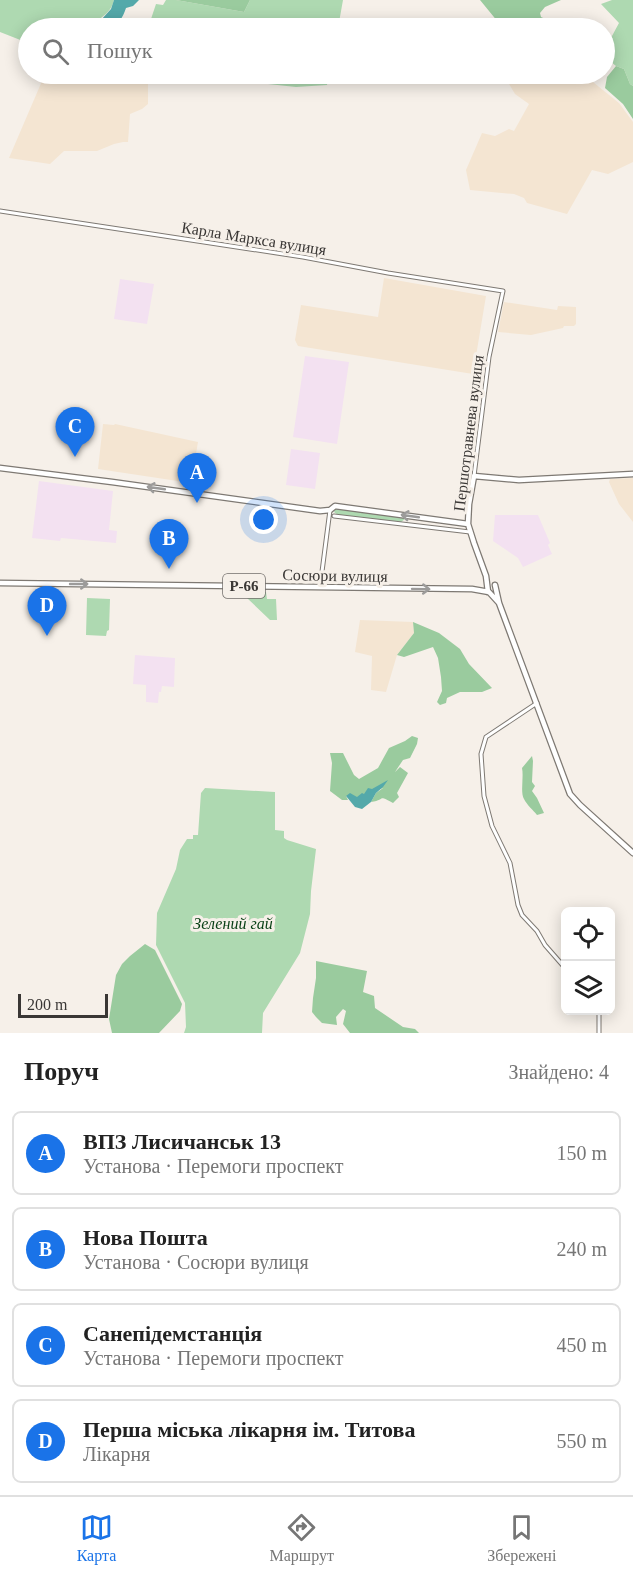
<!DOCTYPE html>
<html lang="uk">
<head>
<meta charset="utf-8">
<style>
	:root { --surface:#fff; --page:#f6f6f6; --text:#222; --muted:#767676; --line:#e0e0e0; --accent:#1a73e8 }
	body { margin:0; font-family:"Times New Roman",serif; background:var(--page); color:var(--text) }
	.controls { position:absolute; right:18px; bottom:18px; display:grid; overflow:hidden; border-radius:9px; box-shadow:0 3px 15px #0003 }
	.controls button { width:54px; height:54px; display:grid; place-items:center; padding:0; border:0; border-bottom:2px solid var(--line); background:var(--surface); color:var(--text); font:30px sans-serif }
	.scale { position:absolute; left:18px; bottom:15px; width:90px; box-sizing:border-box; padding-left:6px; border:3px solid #3a3735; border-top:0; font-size:16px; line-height:21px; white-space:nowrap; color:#3a3735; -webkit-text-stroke:4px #f6f0e9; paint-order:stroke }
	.you { position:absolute; left:264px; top:520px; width:21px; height:21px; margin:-15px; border:4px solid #fff; border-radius:50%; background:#1a73e8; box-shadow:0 0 0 9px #1a73e833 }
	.badge { display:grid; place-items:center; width:39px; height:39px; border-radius:50%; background:var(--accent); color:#fff; font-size:20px; font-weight:700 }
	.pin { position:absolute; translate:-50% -50px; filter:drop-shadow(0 2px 3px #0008) }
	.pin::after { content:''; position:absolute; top:32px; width:21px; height:18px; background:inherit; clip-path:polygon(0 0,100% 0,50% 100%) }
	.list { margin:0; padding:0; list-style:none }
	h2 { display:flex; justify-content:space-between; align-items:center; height:78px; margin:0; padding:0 24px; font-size:26px }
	h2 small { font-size:20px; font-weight:400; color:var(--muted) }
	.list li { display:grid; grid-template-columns:39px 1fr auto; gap:18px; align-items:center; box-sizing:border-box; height:84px; margin:0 12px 12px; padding:0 12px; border:2px solid var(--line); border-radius:9px }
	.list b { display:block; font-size:22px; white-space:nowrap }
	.list p { margin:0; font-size:20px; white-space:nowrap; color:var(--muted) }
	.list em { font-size:20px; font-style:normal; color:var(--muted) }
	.icon { flex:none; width:33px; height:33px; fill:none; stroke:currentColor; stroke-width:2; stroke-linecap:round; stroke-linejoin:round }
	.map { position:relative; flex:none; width:633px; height:1033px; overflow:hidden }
	.search { position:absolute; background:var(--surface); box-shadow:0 3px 15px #0003; left:18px; right:18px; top:18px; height:66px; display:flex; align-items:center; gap:15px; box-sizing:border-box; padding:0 21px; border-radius:33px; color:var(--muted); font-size:22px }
	.sheet { height:462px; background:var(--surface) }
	nav { display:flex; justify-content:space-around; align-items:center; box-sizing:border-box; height:84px; border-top:2px solid var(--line); background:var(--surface); font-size:16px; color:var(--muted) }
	nav a { display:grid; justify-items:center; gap:3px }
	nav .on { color:var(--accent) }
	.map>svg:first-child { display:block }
	.industrial { fill:#f4e5d2 }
	.education { fill:#f3e1f1 }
	.green { fill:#aed9b1 }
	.forest { fill:#9acb9e }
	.water { fill:#54a9aa }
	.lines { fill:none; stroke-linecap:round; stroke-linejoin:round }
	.minor-casing { stroke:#7e7973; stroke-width:5 }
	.major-casing { stroke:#7e7973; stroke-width:7 }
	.minor { stroke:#fff; stroke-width:3 }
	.major { stroke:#fff; stroke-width:4.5 }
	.oneway { stroke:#9c9b9a }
	.labels { text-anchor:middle; stroke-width:6; stroke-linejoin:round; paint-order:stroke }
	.shield { fill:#f6f0e9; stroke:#726e6b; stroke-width:1.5 }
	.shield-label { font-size:15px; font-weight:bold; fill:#3a3735 }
	.street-label { font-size:16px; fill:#3a3735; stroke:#f6f0e9 }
	.park-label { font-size:16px; font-style:italic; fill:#063e13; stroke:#f6f0e9 }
</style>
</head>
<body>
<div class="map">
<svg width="633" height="1033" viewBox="0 0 633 1033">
	<rect width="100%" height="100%" fill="#f6f0e9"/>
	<path class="industrial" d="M 45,74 L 148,74 L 148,104 L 142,109 L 130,114 L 128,142 L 123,142 L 114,144 L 97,151 L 64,151 L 50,164 L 9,158 Z
		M 503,74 L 583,74 L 619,103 L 633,122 L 633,162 L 608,174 L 592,170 L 567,214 L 527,203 L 524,198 L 514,194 L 470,190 L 466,170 L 482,133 L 495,136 L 509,129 L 514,131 L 529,104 L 515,94 Z
		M 384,278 L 486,296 L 473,374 L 298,346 L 295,340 L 301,305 L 378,317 Z
		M 504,302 L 557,310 L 558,306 L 576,307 L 576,324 L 574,326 L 564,326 L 563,328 L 531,335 L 498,332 Z
		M 103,424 L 114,425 L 115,424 L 198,442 L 191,483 L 98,469 Z
		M 633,478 L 633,522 L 619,504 L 609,482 L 610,479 Z
		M 360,620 L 413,622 L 414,633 L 397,655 L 386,692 L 371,690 L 372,656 L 355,652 Z"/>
	<path class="education" d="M 120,279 L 154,284 L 147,324 L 114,319 Z
		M 305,356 L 349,362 L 337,444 L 293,437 Z
		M 291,449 L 320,453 L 315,489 L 286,485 Z
		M 39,481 L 113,491 L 109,530 L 117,531 L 116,543 L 61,538 L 60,541 L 32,538 Z
		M 495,515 L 538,515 L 550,543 L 548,545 L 552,554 L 523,567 L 518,558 L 493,541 Z
		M 135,655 L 175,658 L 174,687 L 162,686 L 161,692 L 159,692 L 158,703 L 146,702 L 146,685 L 133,684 Z"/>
	<path class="green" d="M 0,0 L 114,0 C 110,16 98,18 87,28 L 28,28 L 28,43 L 0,32 Z
		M 166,0 L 176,0 L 244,12 L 250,0 L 343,0 L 338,28 L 125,28 L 133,20 L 150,22 L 156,4 L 163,5 Z
		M 612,0 L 633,0 L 633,86 L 630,84 L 624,69 L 616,66 L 605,57 L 605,49 L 619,23 L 601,4 Z
		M 175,74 L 329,74 L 327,85 L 296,87 Z
		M 336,508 L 404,518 L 405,519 L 401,522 L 338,515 L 334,512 Z
		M 226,588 L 257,590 L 258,592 L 266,592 L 267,599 L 276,599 L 277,620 L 270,620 L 247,598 L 226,597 Z
		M 87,598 L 110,599 L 109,630 L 107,631 L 106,636 L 86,635 Z
		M 205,788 L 275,792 L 275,830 L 284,831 L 284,838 L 287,840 L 316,849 L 311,891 L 310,914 L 300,953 L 263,1013 L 262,1033 L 184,1033 L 186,1027 L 185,1003 L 156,945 L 157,913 L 176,869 L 180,850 L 187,839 L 193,839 L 193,835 L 198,835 L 201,793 Z"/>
	<path class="forest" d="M 176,0 L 250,0 L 244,12 Z
		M 480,0 L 561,0 L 545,7 L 540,13 L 541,17 L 564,28 L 505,28 L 498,22 Z
		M 616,66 L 624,69 L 630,84 L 633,86 L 633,119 L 623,104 L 605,88 L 607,77 Z
		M 413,622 L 439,633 L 460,649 L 469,664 L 492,688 L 482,692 L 460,692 L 447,698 L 446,703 L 440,705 L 437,702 L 442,691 L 441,677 L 438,658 L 433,647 L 404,657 L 397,655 L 414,633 Z
		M 412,736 L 418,738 L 417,744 L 410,758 L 403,760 L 395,772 L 400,767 L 408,773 L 397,793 L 399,797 L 393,803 C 377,794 386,800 371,802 L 376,793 L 383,788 L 357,798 L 346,796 L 348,800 L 342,800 L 330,791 L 332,763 L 330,753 L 343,753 L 354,775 L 359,779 L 378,768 L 389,748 L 405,741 Z
		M 532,756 L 533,761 L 532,782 L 535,786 L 532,791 L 537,798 L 544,813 L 537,815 C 533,810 527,805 524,799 C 520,792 524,777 522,768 Z
		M 145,944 L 155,950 L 182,1004 L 180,1011 L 159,1033 L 112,1033 L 109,1019 L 116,975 L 122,964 L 130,956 Z
		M 316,961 L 367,971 L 363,992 L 374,996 L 375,1008 L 403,1027 L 415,1029 L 419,1033 L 350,1033 L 343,1024 L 346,1011 L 343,1009 L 336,1017 L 337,1025 L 322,1023 L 316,1017 L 312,1012 L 313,998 L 316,978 Z"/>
	<path class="water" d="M 114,0 L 139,0 L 133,6 L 126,8 C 122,21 113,33 101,20 L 111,9 Z
		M 388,780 L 383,787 L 376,793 L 371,802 L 362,809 L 355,807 L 346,796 L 350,793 L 357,797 L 362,793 L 364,794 L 368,788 L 372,789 Z"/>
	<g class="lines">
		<g class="minor-casing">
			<path id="minor" d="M 0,211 L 303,257 L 388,273 L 503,291 L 489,357 L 474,476
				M 334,516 L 470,532
				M 320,587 L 330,510
				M 537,703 L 486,737 L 481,754 L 484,796 L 492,826 L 510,863 L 518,905 L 522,915 L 537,931 L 545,945 L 566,969
				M 598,1011 L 599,1014 L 599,1033"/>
		</g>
		<g class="major-casing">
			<path id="major" d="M 0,468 L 112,482 L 320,511 L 330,510 L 335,506 L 468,524
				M 0,583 L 472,589 L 489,592 L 499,603
				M 495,585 L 499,603 L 570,794 L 580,805 L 633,853
				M 488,592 L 486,576 L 474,543 L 468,524 L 469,504 L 474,476 L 519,480 L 633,474"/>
		</g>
		<use href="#minor" class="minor"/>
		<use href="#major" class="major"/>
	</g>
	<defs><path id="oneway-shaft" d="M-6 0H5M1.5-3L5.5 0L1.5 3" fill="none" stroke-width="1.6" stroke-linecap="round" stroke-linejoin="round" transform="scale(1.5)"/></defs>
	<g class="oneway">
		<use href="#oneway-shaft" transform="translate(156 488) rotate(-172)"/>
		<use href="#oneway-shaft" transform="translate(410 516) rotate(-172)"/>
		<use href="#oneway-shaft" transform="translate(79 584)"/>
		<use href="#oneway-shaft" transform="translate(421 589) rotate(1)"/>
	</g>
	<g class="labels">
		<rect class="shield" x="223" y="574" width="42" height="24" rx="4.5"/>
		<g class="shield-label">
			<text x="244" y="591">Р-66</text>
		</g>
		<g class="street-label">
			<text transform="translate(254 238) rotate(9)" y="6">Карла Маркса вулиця</text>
			<text transform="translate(468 433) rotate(-83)" y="6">Першотравнева вулиця</text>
			<text transform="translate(335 575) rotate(1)" y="6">Сосюри вулиця</text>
		</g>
		<g class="park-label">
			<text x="233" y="929">Зелений гай</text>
		</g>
	</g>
</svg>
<div class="controls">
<button><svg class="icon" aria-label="locate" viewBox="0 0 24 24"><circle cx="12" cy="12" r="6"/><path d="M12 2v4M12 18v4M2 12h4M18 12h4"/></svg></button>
<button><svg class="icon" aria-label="layers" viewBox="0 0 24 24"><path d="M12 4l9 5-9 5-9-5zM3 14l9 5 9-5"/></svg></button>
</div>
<div class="scale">200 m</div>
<div class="you"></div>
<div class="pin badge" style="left:197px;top:503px">A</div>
<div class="pin badge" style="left:169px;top:569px">B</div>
<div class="pin badge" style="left:75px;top:457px">C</div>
<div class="pin badge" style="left:47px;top:636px">D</div>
<div class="search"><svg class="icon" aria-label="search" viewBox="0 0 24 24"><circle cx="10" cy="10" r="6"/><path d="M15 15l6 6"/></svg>Пошук</div>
</div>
<section class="sheet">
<h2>Поруч<small>Знайдено: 4</small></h2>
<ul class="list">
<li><span class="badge">A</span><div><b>ВПЗ Лисичанськ 13</b><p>Установа · Перемоги проспект</p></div><em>150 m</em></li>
<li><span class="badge">B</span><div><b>Нова Пошта</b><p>Установа · Сосюри вулиця</p></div><em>240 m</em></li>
<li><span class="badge">C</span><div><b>Санепідемстанція</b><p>Установа · Перемоги проспект</p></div><em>450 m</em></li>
<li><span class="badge">D</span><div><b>Перша міська лікарня ім. Титова</b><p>Лікарня</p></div><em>550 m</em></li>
</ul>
</section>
<nav>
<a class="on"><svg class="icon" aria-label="map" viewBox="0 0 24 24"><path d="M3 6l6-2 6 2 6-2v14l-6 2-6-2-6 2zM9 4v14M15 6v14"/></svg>Карта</a>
<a><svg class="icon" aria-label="directions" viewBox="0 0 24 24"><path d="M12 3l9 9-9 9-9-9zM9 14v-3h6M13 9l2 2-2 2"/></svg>Маршрут</a>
<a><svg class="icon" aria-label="saved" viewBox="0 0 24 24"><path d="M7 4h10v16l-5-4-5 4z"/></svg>Збережені</a>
</nav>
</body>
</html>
